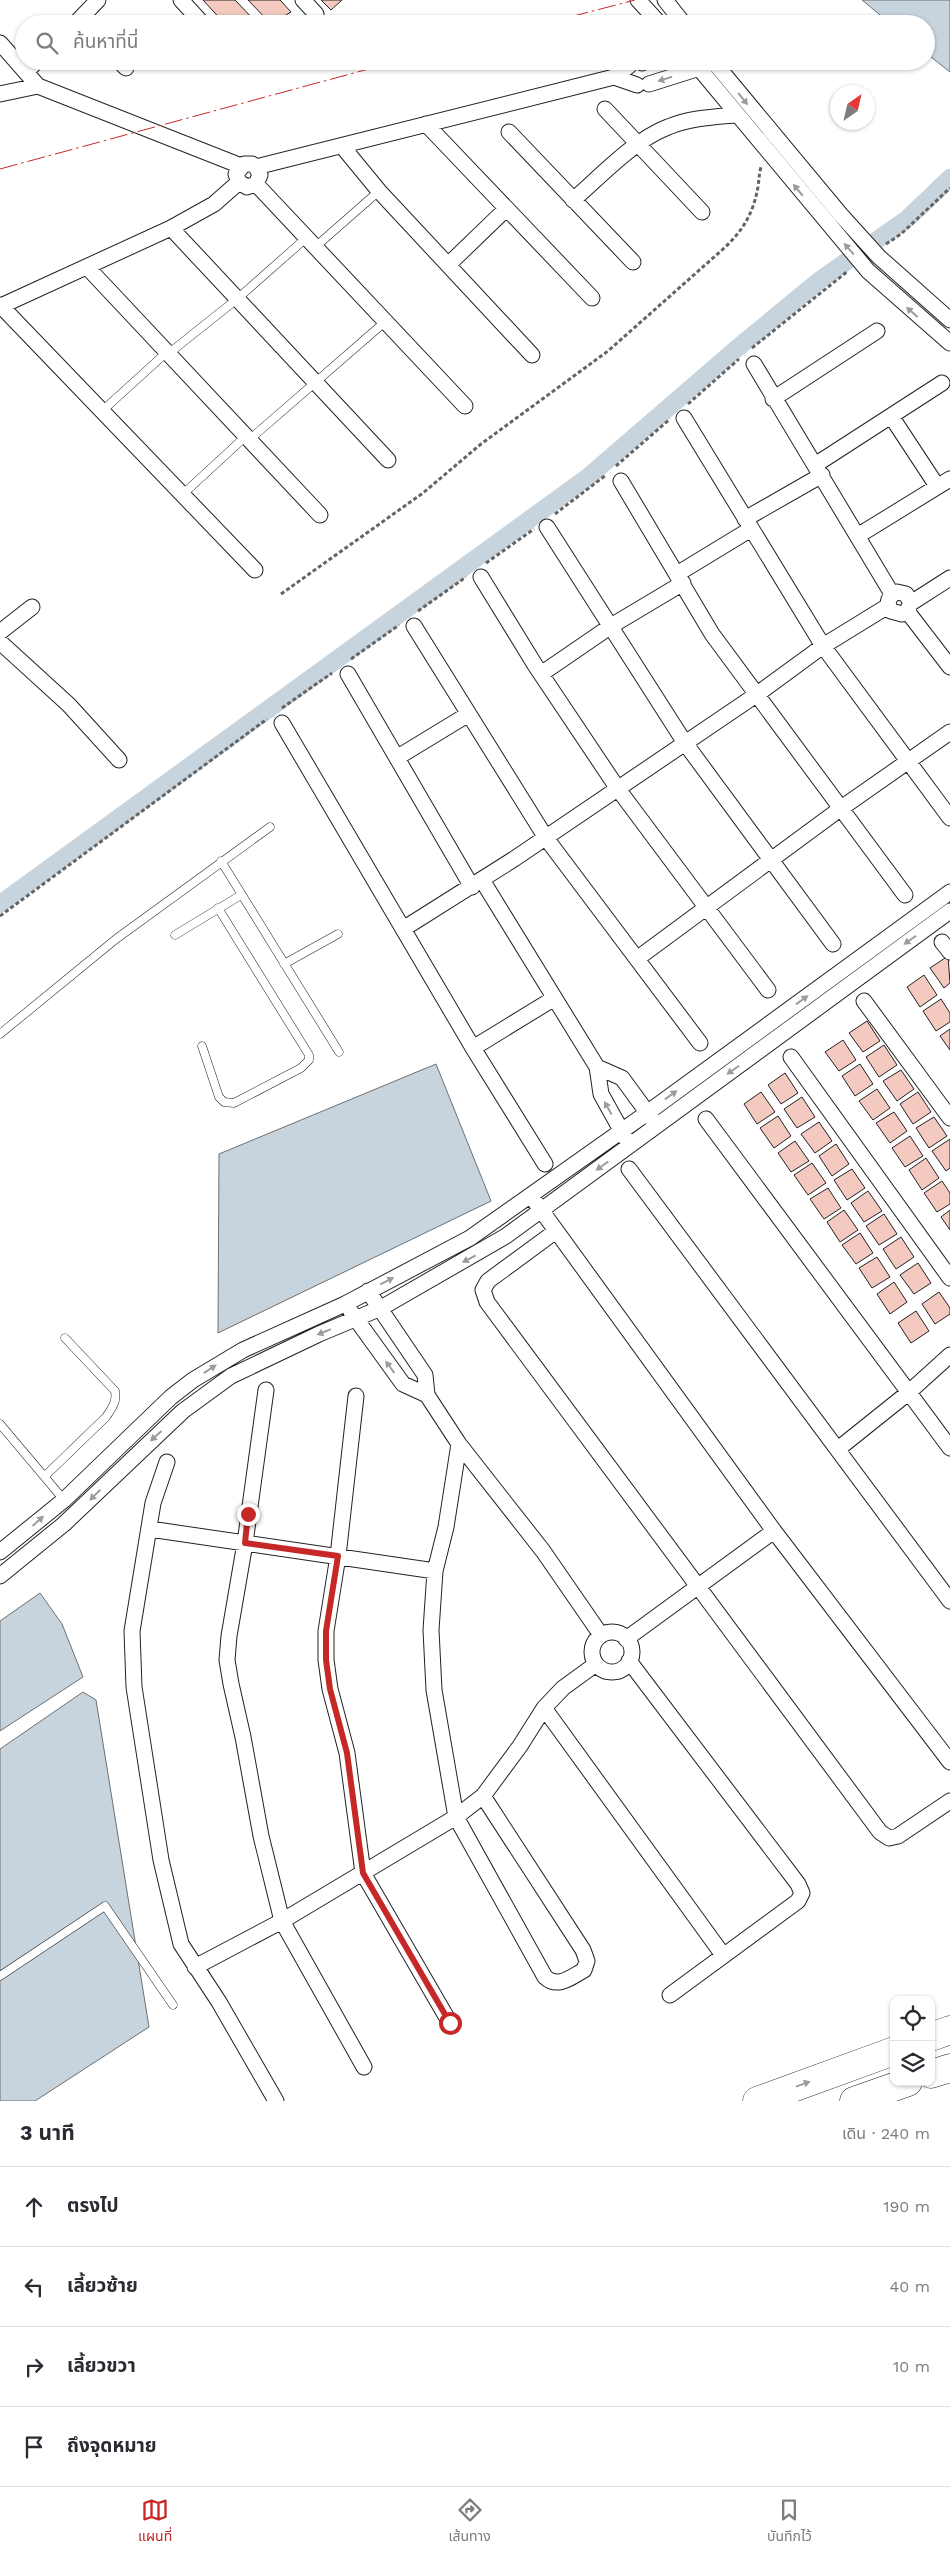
<!DOCTYPE html>
<html lang="th">
<head>
<meta charset="utf-8">
<style>
	:root { --surface:#fff; --page:#f7f7f7; --text:#2b2b33; --muted:#7c7c81; --line:#e1e1e2; --accent:#c62828 }
	body { margin:0; font-family:"Work Sans","Noto Sans Thai",sans-serif; background:var(--page); color:var(--text) }
	.controls { position:absolute; right:15px; bottom:15px; display:grid; overflow:hidden; border-radius:10px; box-shadow:0 1px 4px #0004 }
	.controls button { width:45px; height:45px; display:grid; place-items:center; padding:0; border:0; border-bottom:1px solid var(--line); background:var(--surface); color:var(--text); font:25px sans-serif }
	.compass { position:absolute; left:830px; top:85px; width:45px; height:45px; border-radius:50%; background:var(--surface); box-shadow:0 1px 4px #0004; rotate:34deg }
	.stop { position:absolute; width:15px; height:15px; margin:-11px; border:4px solid #c62828; border-radius:50%; background:#fff }
	.stop.end { background:#c62828; border-color:#fff; box-shadow:0 1px 5px #0008 }
	.list { margin:0; padding:0; list-style:none }
	h2 { display:flex; justify-content:space-between; align-items:center; height:65px; margin:0; padding:0 20px; font-size:21px }
	h2 small { font-size:16px; font-weight:400; color:var(--muted) }
	.list li { display:grid; grid-template-columns:32px 1fr auto; gap:15px; align-items:center; box-sizing:border-box; height:80px; padding:0 20px; border-top:1px solid var(--line) }
	.list b { display:block; font-size:19px; white-space:nowrap }
	.list em { font-size:16px; font-style:normal; color:var(--muted) }
	.icon { flex:none; width:28px; height:28px; fill:none; stroke:currentColor; stroke-width:2; stroke-linecap:round; stroke-linejoin:round }
	.map { position:relative; flex:none; width:950px; height:2101px; overflow:hidden }
	.search { position:absolute; background:var(--surface); box-shadow:0 1px 4px #0004; left:15px; right:15px; top:15px; height:55px; display:flex; align-items:center; gap:12px; box-sizing:border-box; padding:0 18px; border-radius:28px; color:var(--muted); font-size:19px }
	.sheet { height:385px; background:var(--surface) }
	nav { display:flex; justify-content:space-around; align-items:center; box-sizing:border-box; height:70px; border-top:1px solid var(--line); background:var(--surface); font-size:14px; color:var(--muted) }
	nav a { display:grid; justify-items:center; gap:2px }
	nav .on { color:var(--accent) }
	.map>svg:first-child { display:block }
	.water { fill:#c7d3dd; stroke:#6f6f6f }
	.lines { fill:none; stroke-linecap:round; stroke-linejoin:round }
	.canal { stroke:#c7d3dd; stroke-width:18 }
	.building { fill:#f3c9c0; stroke:#222 }
	.service-casing { stroke:#222; stroke-width:9 }
	.minor-casing { stroke:#222; stroke-width:17 }
	.motorway-casing { stroke:#222; stroke-width:29 }
	.path { stroke:#646464; stroke-width:3; stroke-dasharray:4 2.5; stroke-linecap:butt }
	.service { stroke:#fff; stroke-width:8 }
	.minor { stroke:#fff; stroke-width:15 }
	.motorway { stroke:#fff; stroke-width:28 }
	.power { stroke:#c62828; stroke-width:1; stroke-dasharray:18 4 2.5 4; stroke-linecap:butt }
	.oneway { fill:#9c9c9c }
	.route { stroke:#c62828; stroke-width:6 }
</style>
</head>
<body>
<div class="map">
<svg width="950" height="2101" viewBox="0 0 950 2101">
	<rect width="100%" height="100%" fill="#fff"/>
	<path class="water" d="M 862,0 L 950,0 L 950,72 L 926,53 L 926,24 L 891,24 Z
		M 436,1064 L 491,1201 L 218,1333 L 219,1154 Z
		M 40,1593 L 62,1624 L 83,1677 L 0,1731 L 0,1621 Z
		M 83,1692 L 96,1700 L 149,2027 L 35,2101 L 0,2101 L 0,1749 Z"/>
	<g class="lines">
		<path class="canal" d="M 0,904 L 588,477 L 735,350 L 820,280 L 907,219 L 950,178"/>
	</g>
	<path class="building" d="M 203,0 L 235,0 L 256,22 L 253,24 L 225,24 Z
		M 248,0 L 280,0 L 291,12 L 271,24 Z
		M 321,0 L 342,0 L 331,10 Z
		M 948,956 L 950,983 L 944,988 L 930,968 Z
		M 924,975 L 937,995 L 920,1007 L 907,987 Z
		M 941,999 L 950,1013 L 950,1022 L 936,1031 L 923,1011 Z
		M 867,1021 L 880,1041 L 863,1052 L 849,1033 Z
		M 950,1029 L 950,1050 L 940,1036 Z
		M 843,1040 L 856,1060 L 839,1071 L 825,1052 Z
		M 884,1045 L 897,1065 L 879,1077 L 866,1057 Z
		M 860,1064 L 873,1084 L 855,1096 L 842,1076 Z
		M 901,1070 L 914,1089 L 897,1101 L 883,1081 Z
		M 785,1073 L 798,1093 L 781,1104 L 768,1085 Z
		M 877,1089 L 890,1108 L 873,1120 L 859,1101 Z
		M 761,1092 L 775,1112 L 757,1124 L 744,1104 Z
		M 918,1092 L 931,1112 L 913,1124 L 900,1104 Z
		M 802,1097 L 815,1117 L 797,1128 L 784,1109 Z
		M 894,1112 L 907,1131 L 890,1143 L 876,1123 Z
		M 778,1116 L 791,1136 L 774,1148 L 760,1128 Z
		M 934,1117 L 947,1136 L 929,1148 L 916,1128 Z
		M 819,1122 L 832,1141 L 815,1153 L 801,1134 Z
		M 910,1136 L 923,1156 L 905,1167 L 892,1148 Z
		M 950,1139 L 950,1168 L 946,1171 L 932,1151 Z
		M 795,1141 L 809,1161 L 791,1172 L 778,1153 Z
		M 836,1144 L 849,1164 L 832,1176 L 819,1156 Z
		M 926,1158 L 939,1178 L 922,1190 L 909,1170 Z
		M 812,1163 L 826,1183 L 808,1195 L 794,1175 Z
		M 852,1169 L 865,1188 L 847,1200 L 834,1180 Z
		M 942,1181 L 950,1193 L 950,1204 L 937,1212 L 924,1193 Z
		M 828,1188 L 841,1208 L 824,1219 L 810,1199 Z
		M 868,1191 L 882,1211 L 864,1222 L 851,1203 Z
		M 844,1210 L 858,1230 L 840,1242 L 827,1222 Z
		M 950,1210 L 950,1230 L 941,1217 Z
		M 884,1214 L 897,1234 L 879,1245 L 866,1226 Z
		M 860,1233 L 873,1253 L 856,1264 L 842,1245 Z
		M 901,1237 L 914,1257 L 896,1269 L 883,1249 Z
		M 877,1257 L 890,1277 L 872,1288 L 859,1268 Z
		M 918,1263 L 931,1283 L 914,1294 L 900,1275 Z
		M 894,1282 L 907,1302 L 890,1314 L 877,1294 Z
		M 939,1292 L 950,1308 L 950,1314 L 935,1324 L 922,1304 Z
		M 916,1311 L 929,1331 L 911,1343 L 898,1323 Z"/>
	<g class="lines">
		<g class="service-casing">
			<path id="service" d="M 314,248 L 379,191
				M 168,354 L 237,299 L 305,239
				M 101,412 L 167,352
				M 249,440 L 386,321
				M 182,495 L 246,436
				M 221,861 L 339,1052
				M 175,935 L 241,895
				M 284,964 L 338,934
				M 0,1034 L 116,939 L 270,827
				M 202,1046 L 219,1097 L 224,1102 L 234,1103 L 301,1068 L 309,1060 L 309,1055 L 218,908
				M 0,1424 L 64,1500
				M 45,1476 L 106,1417 C 112,1408 117,1402 115,1391 L 65,1338
				M 0,1976 L 105,1906 L 173,2005"/>
		</g>
		<g class="minor-casing">
			<path id="minor" d="M 181,0 L 203,24
				M 303,0 L 316,14
				M 638,0 L 660,24
				M 665,0 L 684,24
				M 75,24 L 98,0
				M 0,43 L 38,86
				M 119,61 L 126,68
				M 693,61 L 868,271 L 950,343
				M 713,61 L 841,215 L 879,257 L 950,320
				M 642,63 L 646,61
				M 26,72 L 37,61
				M 614,77 L 637,85
				M 649,84 L 706,66
				M 0,94 L 38,86 L 241,166
				M 605,109 L 702,212
				M 426,124 L 592,298
				M 509,132 L 633,262
				M 342,146 L 379,191 L 532,355
				M 256,167 L 260,175 L 256,184 L 247,187 L 239,182 L 236,174 L 244,164 L 252,164 L 256,167 L 614,77 L 629,66
				M 256,184 L 465,406
				M 573,200 C 601,176 634,140 668,127 C 690,118 713,117 736,115
				M 171,228 L 388,460
				M 448,265 L 506,209
				M 87,267 L 320,515
				M 0,305 L 255,570
				M 1,306 L 171,228 L 214,204 L 239,182
				M 754,364 L 892,594
				M 773,399 L 877,331
				M 891,416 L 937,486
				M 684,418 L 823,646 L 950,818
				M 815,465 L 942,383
				M 621,481 L 712,634 L 905,895
				M 745,519 L 822,475
				M 547,527 L 685,743 L 833,944
				M 859,535 L 950,479
				M 677,574 L 751,529
				M 481,577 L 535,665 L 618,789 L 768,990
				M 911,603 L 906,594 L 897,592 C 888,596 886,603 891,611 L 902,614 L 907,611 L 911,603 L 950,578
				M 907,611 L 950,667
				M 414,626 L 546,838 L 700,1043
				M 0,632 L 32,607
				M 0,642 L 69,705 L 119,760
				M 348,674 L 472,887
				M 541,674 L 611,626 L 683,583
				M 282,723 L 473,1048 L 545,1164
				M 398,757 L 467,715
				M 482,880 L 597,1067 L 601,1094 L 626,1139
				M 403,929 L 514,859 L 756,695 L 823,646 L 888,606
				M 942,942 L 950,952
				M 638,958 L 840,809 L 950,732
				M 864,1001 L 950,1118
				M 473,1048 L 553,999
				M 791,1057 L 950,1278
				M 597,1067 L 622,1078 L 652,1119
				M 706,1119 L 950,1448
				M 629,1169 L 950,1601
				M 536,1203 L 774,1531 L 950,1762
				M 556,1231 L 488,1281 L 483,1290 L 487,1302 L 880,1832 L 889,1838 L 898,1836 L 950,1801
				M 368,1291 L 425,1375 L 427,1395 L 459,1444 L 543,1551 L 601,1635
				M 351,1312 L 403,1384 L 427,1395
				M 266,1390 L 245,1543 L 229,1636 L 227,1660 L 231,1684 L 243,1737 L 261,1836 L 282,1921 L 364,2067
				M 356,1396 L 338,1556 L 326,1631 L 326,1660 L 330,1689 L 347,1753 L 363,1873 L 450,2023
				M 459,1444 L 446,1527 L 435,1571 L 431,1630 L 434,1690 L 456,1817 L 545,1977 C 558,1989 571,1977 584,1970 L 587,1961 L 583,1950 L 483,1796
				M 838,1449 L 908,1393 L 950,1355
				M 167,1462 L 153,1503 L 132,1631 L 134,1687 L 161,1860 L 181,1944 L 219,2002 L 276,2101
				M 150,1529 L 435,1571
				M 0,1552 L 64,1500 L 171,1397 L 193,1380 L 243,1350 L 345,1304 L 470,1238 L 647,1113 L 950,892
				M 0,1576 L 64,1524 L 183,1411 L 231,1376 L 319,1334 L 381,1308 L 506,1236 L 950,911
				M592 1652a20 20 0 1 1 40 0a20 20 0 1 1-40 0Z
				M 626,1639 L 774,1531
				M 629,1661 L 798,1884 L 802,1893 L 798,1901 L 670,1995
				M 544,1708 L 723,1955
				M 195,1967 L 282,1921 L 456,1817 L 483,1796 L 520,1746 L 544,1708 L 563,1688 L 596,1664"/>
		</g>
		<g class="motorway-casing">
			<path id="motorway" d="M 931,2037 L 950,2030
				M 931,2074 L 950,2068
				M 757,2101 L 894,2051
				M 854,2101 L 908,2082"/>
		</g>
		<path class="path" d="M 886,244 L 901,234 L 950,188
			M 752,348 L 848,271
			M 688,404 L 739,359
			M 616,466 L 670,419
			M 555,514 L 606,475
			M 486,563 L 534,529
			M 281,594 L 423,493 L 481,444 L 608,351 L 722,250 C 743,231 753,214 758,187 C 759,180 759,174 761,167
			M 418,611 L 466,577
			M 351,659 L 399,625
			M 282,708 L 332,673
			M 0,916 L 267,719"/>
		<use href="#service" class="service"/>
		<use href="#minor" class="minor"/>
		<use href="#motorway" class="motorway"/>
		<path class="power" d="M 543,24 L 635,0
			M 0,169 L 398,61"/>
	</g>
	<defs><path id="oneway-solid" d="M-6-.8H1V-3.2L6.5 0L1 3.2V.8H-6Z" transform="scale(1.25)"/></defs>
	<g class="oneway">
		<use href="#oneway-solid" transform="translate(665 79) rotate(162)"/>
		<use href="#oneway-solid" transform="translate(743 99) rotate(51)"/>
		<use href="#oneway-solid" transform="translate(798 190) rotate(-130)"/>
		<use href="#oneway-solid" transform="translate(849 249) rotate(-131)"/>
		<use href="#oneway-solid" transform="translate(912 312) rotate(-139)"/>
		<use href="#oneway-solid" transform="translate(910 940) rotate(145)"/>
		<use href="#oneway-solid" transform="translate(802 1000) rotate(-36)"/>
		<use href="#oneway-solid" transform="translate(733 1070) rotate(145)"/>
		<use href="#oneway-solid" transform="translate(671 1095) rotate(-36)"/>
		<use href="#oneway-solid" transform="translate(608 1108) rotate(-119)"/>
		<use href="#oneway-solid" transform="translate(602 1166) rotate(144)"/>
		<use href="#oneway-solid" transform="translate(469 1259) rotate(152)"/>
		<use href="#oneway-solid" transform="translate(387 1281) rotate(-27)"/>
		<use href="#oneway-solid" transform="translate(324 1332) rotate(158)"/>
		<use href="#oneway-solid" transform="translate(390 1367) rotate(-126)"/>
		<use href="#oneway-solid" transform="translate(210 1369) rotate(-33)"/>
		<use href="#oneway-solid" transform="translate(156 1436) rotate(138)"/>
		<use href="#oneway-solid" transform="translate(95 1495) rotate(135)"/>
		<use href="#oneway-solid" transform="translate(38 1521) rotate(-42)"/>
		<use href="#oneway-solid" transform="translate(803 2084) rotate(-20)"/>
	</g>
	<g class="lines">
		<path class="route" d="M 248,1514 L 245,1543 L 338,1556 L 326,1631 L 326,1660 L 330,1689 L 347,1753 L 363,1873 L 450,2023"/>
	</g>
</svg>
<div class="controls">
<button><svg class="icon" aria-label="locate" viewBox="0 0 24 24"><circle cx="12" cy="12" r="6"/><path d="M12 2v4M12 18v4M2 12h4M18 12h4"/></svg></button>
<button><svg class="icon" aria-label="layers" viewBox="0 0 24 24"><path d="M12 4l9 5-9 5-9-5zM3 14l9 5 9-5"/></svg></button>
</div>
<svg class="compass" viewBox="-18 -18 36 36"><path d="M0-13l5 13h-10z" fill="#e53935"/><path d="M0 13l5-13h-10z" fill="#7c7c81"/></svg>
<div class="stop" style="left:450px;top:2023px"></div>
<div class="stop end" style="left:248px;top:1514px"></div>
<div class="search"><svg class="icon" aria-label="search" viewBox="0 0 24 24"><circle cx="10" cy="10" r="6"/><path d="M15 15l6 6"/></svg>ค้นหาที่นี่</div>
</div>
<section class="sheet">
<h2>3 นาที<small>เดิน · 240 m</small></h2>
<ul class="list">
<li><svg class="icon" aria-label="ahead" viewBox="0 0 24 24"><path d="M12 20V5M6 11l6-6 6 6"/></svg><div><b>ตรงไป</b></div><em>190 m</em></li>
<li><svg class="icon" aria-label="left" viewBox="0 0 24 24"><path d="M17 20v-9H6M10 6l-5 5 5 5"/></svg><div><b>เลี้ยวซ้าย</b></div><em>40 m</em></li>
<li><svg class="icon" aria-label="right" viewBox="0 0 24 24"><path d="M7 20v-9h11M14 6l5 5-5 5"/></svg><div><b>เลี้ยวขวา</b></div><em>10 m</em></li>
<li><svg class="icon" aria-label="arrive" viewBox="0 0 24 24"><path d="M6 21V4h12l-3 4 3 4H6"/></svg><div><b>ถึงจุดหมาย</b></div></li>
</ul>
</section>
<nav>
<a class="on"><svg class="icon" aria-label="map" viewBox="0 0 24 24"><path d="M3 6l6-2 6 2 6-2v14l-6 2-6-2-6 2zM9 4v14M15 6v14"/></svg>แผนที่</a>
<a><svg class="icon" aria-label="directions" viewBox="0 0 24 24"><path d="M12 3l9 9-9 9-9-9zM9 14v-3h6M13 9l2 2-2 2"/></svg>เส้นทาง</a>
<a><svg class="icon" aria-label="saved" viewBox="0 0 24 24"><path d="M7 4h10v16l-5-4-5 4z"/></svg>บันทึกไว้</a>
</nav>
</body>
</html>
